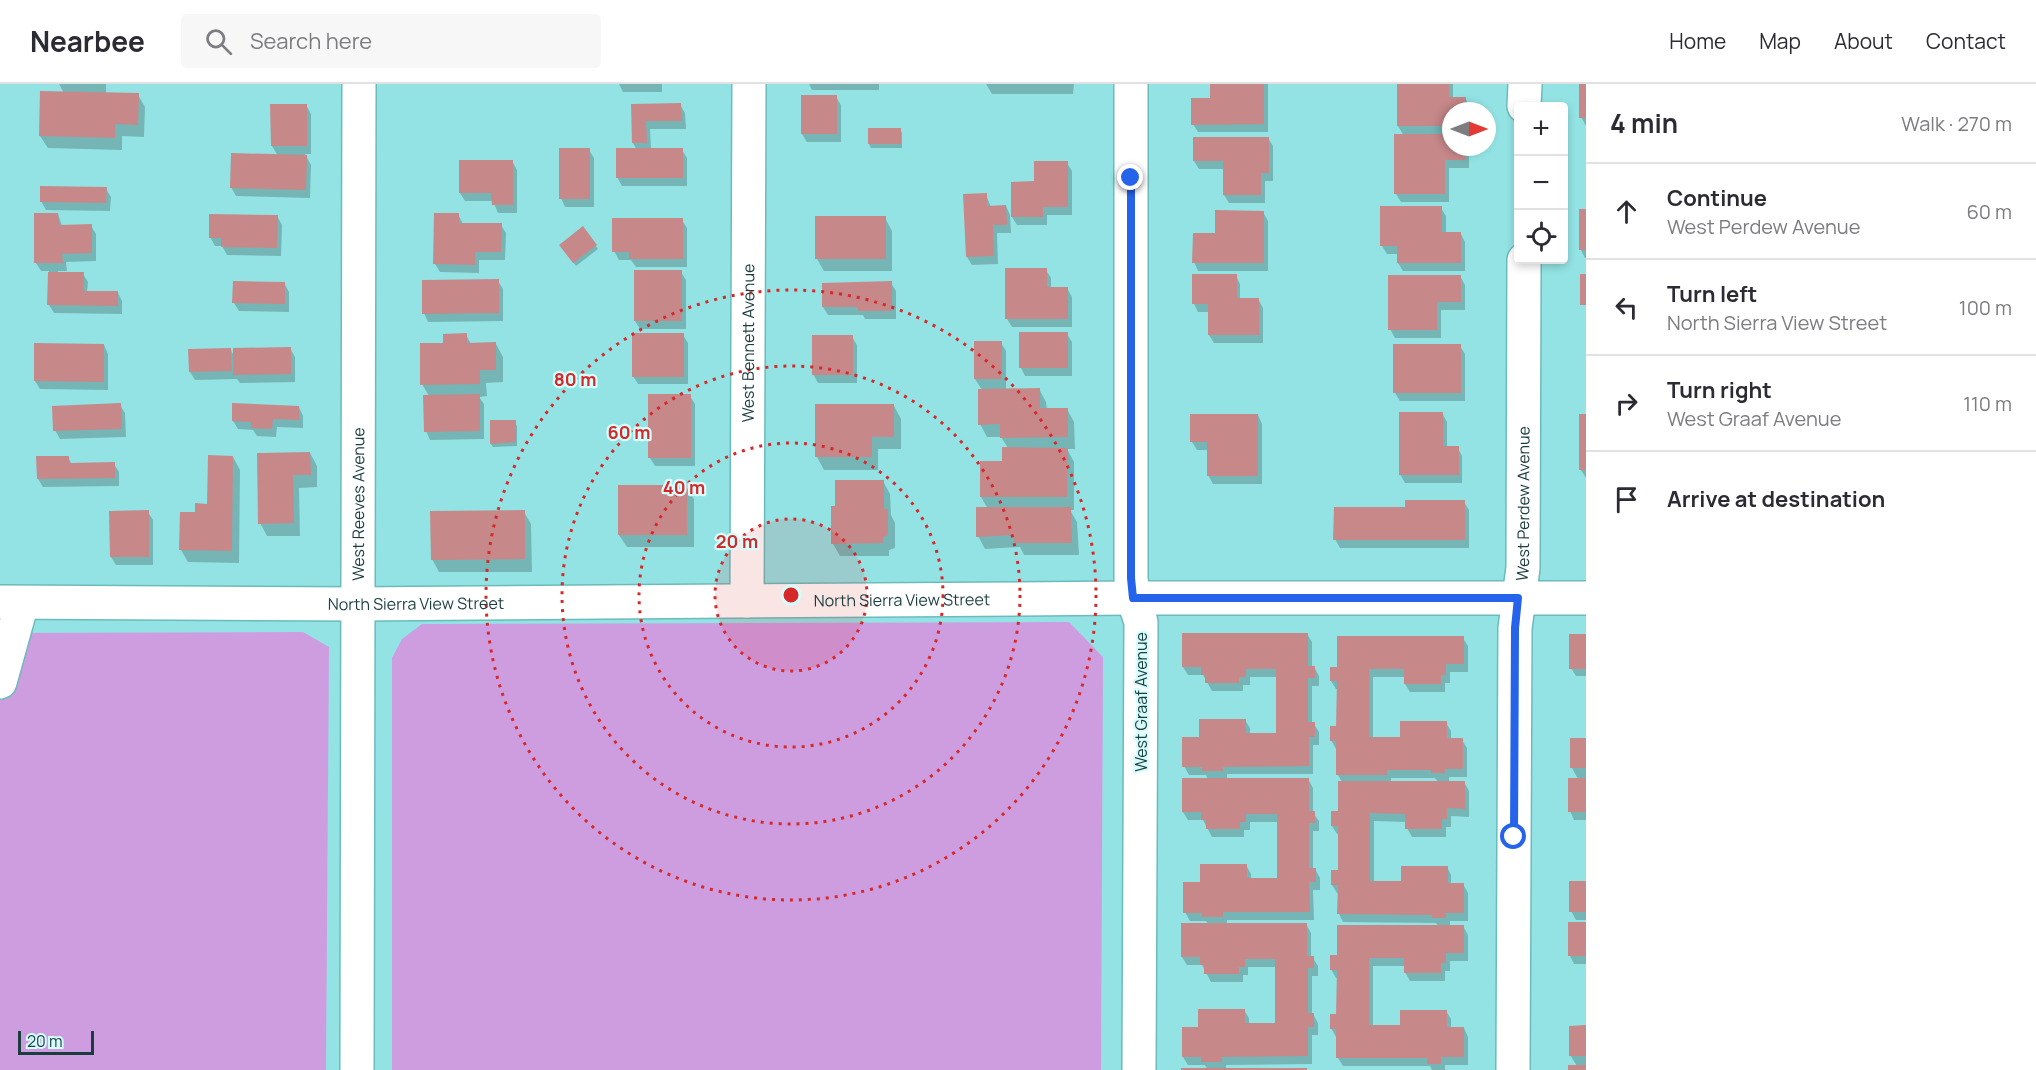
<!DOCTYPE html>
<html lang="en">
<head>
<meta charset="utf-8">
<style>
	:root { --surface:#fff; --page:#f7f7f7; --text:#2b2b33; --muted:#7c7c81; --line:#e1e1e2 }
	body { margin:0; font-family:Manrope,sans-serif; background:var(--page); color:var(--text) }
	.controls { position:absolute; right:18px; top:18px; display:grid; overflow:hidden; border-radius:6px; box-shadow:0 3px 9px #0003 }
	.controls button { width:54px; height:54px; display:grid; place-items:center; padding:0; border:0; border-bottom:2px solid var(--line); background:var(--surface); color:var(--text); font:30px sans-serif }
	.compass { position:absolute; left:1442px; top:18px; width:54px; height:54px; border-radius:50%; background:var(--surface); box-shadow:0 3px 9px #0003; rotate:90deg }
	.scale { position:absolute; left:18px; bottom:15px; width:76px; box-sizing:border-box; padding-left:6px; border:3px solid #1b3d3e; border-top:0; font-size:16px; line-height:21px; white-space:nowrap; color:#1b3d3e; -webkit-text-stroke:4px #d6fcfc; paint-order:stroke }
	.stop { position:absolute; width:18px; height:18px; margin:-14px; border:4px solid #2563eb; border-radius:50%; background:#fff }
	.stop.end { background:#2563eb; border-color:#fff; box-shadow:0 2px 6px #0008 }
	.list { margin:0; padding:0; list-style:none }
	h2 { display:flex; justify-content:space-between; align-items:center; height:78px; margin:0; padding:0 24px; font-size:26px }
	h2 small { font-size:20px; font-weight:400; color:var(--muted) }
	.list li { display:grid; grid-template-columns:39px 1fr auto; gap:18px; align-items:center; box-sizing:border-box; height:96px; padding:0 24px; border-top:2px solid var(--line) }
	.list b { display:block; font-size:22px; white-space:nowrap }
	.list p { margin:0; font-size:20px; white-space:nowrap; color:var(--muted) }
	.list em { font-size:20px; font-style:normal; color:var(--muted) }
	.icon { flex:none; width:33px; height:33px; fill:none; stroke:currentColor; stroke-width:2; stroke-linecap:round; stroke-linejoin:round }
	.map { position:relative; flex:none; width:1586px; height:986px; overflow:hidden }
	header { display:flex; align-items:center; gap:36px; box-sizing:border-box; height:84px; padding:0 30px; background:var(--surface); border-bottom:2px solid var(--line) }
	header strong { font-size:28px }
	nav { display:flex; gap:33px; margin-inline-start:auto; font-size:21px }
	.search { width:420px; height:54px; background:var(--page); display:flex; align-items:center; gap:15px; box-sizing:border-box; padding:0 21px; border-radius:6px; color:var(--muted); font-size:22px }
	main { display:flex }
	aside { flex:1; background:var(--surface) }
	.map>svg:first-child { display:block }
	.green { fill:#ce9de0 }
	.shadow { fill:#0003; fill-rule:evenodd }
	.building { fill:#c7888a }
	.lines { fill:none; stroke-linecap:round; stroke-linejoin:round }
	.minor-casing { stroke:#6bbbbc; stroke-width:36 }
	.minor { stroke:#fff; stroke-width:33 }
	.route { stroke:#2563eb; stroke-width:8 }
	.ring { fill:none; stroke:#d62828; stroke-width:3; stroke-dasharray:3 6 }
	.labels { text-anchor:middle; stroke-width:4.5; stroke-linejoin:round; paint-order:stroke }
	.street-label { font-size:16px; fill:#1b3d3e; stroke:#d6fcfc }
	.centre { fill:#d62828; stroke:#d6fcfc; stroke-width:3 }
	.ring-label { font-size:18px; text-anchor:middle; font-weight:bold; fill:#d62828; stroke:#d6fcfc; stroke-width:4.5; stroke-linejoin:round; paint-order:stroke }
</style>
</head>
<body>
<header>
<strong>Nearbee</strong>
<div class="search"><svg class="icon" aria-label="search" viewBox="0 0 24 24"><circle cx="10" cy="10" r="6"/><path d="M15 15l6 6"/></svg>Search here</div>
<nav><a>Home</a><a>Map</a><a>About</a><a>Contact</a></nav>
</header>
<main>
<div class="map">
<svg width="1586" height="986" viewBox="0 0 1586 986">
	<rect width="100%" height="100%" fill="#93e3e4"/>
	<path class="green" d="M 1069,538 L 1103,573 L 1101,986 L 392,986 L 392,574 L 402,555 L 422,540 Z
		M 303,548 L 329,563 L 326,986 L 0,986 L 0,549 Z"/>
	<path class="shadow" d="M 59,0 L 106,0 L 106,10 L 138,11 L 145,23 L 144,53 L 122,52 L 122,66 L 48,64 L 40,52 L 64,9 Z
		M 619,0 L 662,0 L 662,8 L 623,8 Z
		M 809,0 L 879,0 L 879,6 L 812,6 Z
		M 986,0 L 1074,0 L 1073,10 L 992,10 Z
		M 1211,0 L 1268,0 L 1268,48 L 1198,48 L 1193,40 L 1211,15 Z
		M 1398,0 L 1453,0 L 1453,14 L 1465,14 L 1470,23 L 1470,27 L 1451,27 L 1451,63 L 1469,63 L 1469,84 L 1449,84 L 1449,118 L 1401,118 L 1396,110 L 1404,52 L 1398,42 Z
		M 1581,0 L 1586,0 L 1586,42 L 1581,33 Z
		M 836,13 L 841,21 L 841,58 L 807,58 L 802,50 Z
		M 306,21 L 311,30 L 311,70 L 305,70 L 311,81 L 310,114 L 236,112 L 231,103 L 278,72 L 272,62 Z
		M 680,21 L 685,29 L 686,45 L 650,45 L 651,66 L 682,66 L 687,74 L 687,102 L 622,102 L 617,93 L 637,66 L 633,59 L 633,22 Z
		M 900,45 L 902,49 L 902,64 L 871,64 L 869,60 Z
		M 1268,54 L 1273,62 L 1273,97 L 1265,97 L 1265,119 L 1229,119 L 1224,111 L 1224,85 L 1199,85 L 1194,77 Z
		M 589,66 L 594,74 L 594,123 L 565,123 L 561,114 Z
		M 512,77 L 517,86 L 517,129 L 498,129 L 493,117 L 465,117 L 460,109 Z
		M 1067,79 L 1072,87 L 1072,131 L 1047,131 L 1047,141 L 1017,141 L 1012,133 L 1012,99 L 1036,99 Z
		M 106,105 L 111,113 L 110,127 L 46,126 L 41,117 Z
		M 986,111 L 991,123 L 1006,122 L 1010,131 L 1011,149 L 997,149 L 998,180 L 972,181 L 967,173 Z
		M 1441,124 L 1446,132 L 1446,150 L 1461,150 L 1465,158 L 1465,187 L 1403,187 L 1398,179 L 1398,170 L 1387,170 L 1382,162 Z
		M 1586,126 L 1586,174 L 1585,174 L 1581,166 Z
		M 1263,128 L 1268,137 L 1268,187 L 1198,187 L 1194,178 L 1217,151 Z
		M 58,130 L 62,142 L 91,142 L 96,150 L 96,177 L 66,178 L 67,187 L 58,187 L 58,190 L 83,190 L 88,198 L 87,208 L 118,209 L 122,217 L 122,230 L 54,229 L 49,221 L 49,187 L 41,187 L 36,179 Z
		M 458,130 L 463,140 L 501,141 L 506,149 L 505,176 L 479,176 L 479,189 L 440,188 L 435,180 Z
		M 277,132 L 282,141 L 281,172 L 227,171 L 222,162 L 215,162 L 210,153 Z
		M 885,134 L 892,147 L 892,187 L 824,187 L 817,175 Z
		M 682,136 L 687,144 L 687,183 L 636,183 L 631,176 L 619,176 L 614,167 Z
		M 596,162 L 598,165 L 576,182 L 563,165 Z
		M 1046,186 L 1051,194 L 1051,204 L 1067,204 L 1072,213 L 1072,243 L 1012,243 L 1007,235 Z
		M 681,188 L 686,196 L 686,245 L 640,245 L 635,237 Z
		M 1236,192 L 1240,200 L 1240,215 L 1258,215 L 1263,224 L 1263,259 L 1214,259 L 1209,251 L 1209,228 L 1198,228 L 1194,220 Z
		M 1460,192 L 1465,201 L 1465,226 L 1441,226 L 1441,254 L 1395,254 L 1390,245 Z
		M 498,197 L 503,205 L 503,237 L 428,238 L 424,229 Z
		M 284,199 L 289,208 L 289,228 L 239,227 L 234,219 Z
		M 891,199 L 896,207 L 896,235 L 865,235 L 863,231 L 828,231 L 823,223 Z
		M 1067,250 L 1072,258 L 1072,292 L 1025,292 L 1021,284 Z
		M 466,251 L 471,260 L 496,260 L 503,273 L 503,298 L 486,299 L 487,312 L 479,313 L 484,320 L 484,355 L 430,356 L 426,347 L 429,312 L 422,300 L 444,261 Z
		M 683,251 L 688,259 L 688,300 L 638,300 L 633,292 Z
		M 852,253 L 857,261 L 857,299 L 818,299 L 813,290 Z
		M 1001,259 L 1006,267 L 1006,306 L 1039,305 L 1046,318 L 1047,326 L 1067,325 L 1074,338 L 1075,365 L 1067,365 L 1074,378 L 1074,426 L 1070,426 L 1077,438 L 1079,471 L 1024,471 L 1020,463 L 985,465 L 978,452 L 988,425 L 981,413 L 1004,379 L 1008,364 L 1001,353 L 987,353 L 980,340 L 982,306 L 975,295 Z
		M 104,261 L 108,270 L 108,306 L 40,305 L 35,297 Z
		M 1395,262 L 1460,262 L 1465,270 L 1465,317 L 1400,317 L 1395,309 Z
		M 290,264 L 295,273 L 295,298 L 240,299 L 237,295 L 195,296 L 190,288 L 230,265 L 235,273 Z
		M 690,312 L 695,320 L 695,382 L 655,382 L 650,374 Z
		M 120,321 L 125,329 L 126,353 L 60,355 L 55,346 Z
		M 894,322 L 901,335 L 901,365 L 878,365 L 878,386 L 824,386 L 817,373 Z
		M 299,323 L 303,332 L 303,344 L 277,343 L 276,353 L 257,352 L 253,346 L 238,345 L 233,337 Z
		M 1442,329 L 1447,338 L 1447,364 L 1458,364 L 1462,372 L 1462,399 L 1405,399 L 1400,390 Z
		M 1192,331 L 1258,331 L 1262,340 L 1262,400 L 1213,400 L 1208,391 L 1208,366 L 1197,366 L 1192,358 Z
		M 1586,332 L 1586,394 L 1581,386 Z
		M 515,338 L 517,342 L 517,362 L 493,363 L 491,360 Z
		M 310,369 L 317,382 L 317,403 L 299,404 L 300,452 L 267,452 L 260,439 L 259,370 Z
		M 68,373 L 72,381 L 114,380 L 119,388 L 119,402 L 43,403 L 38,395 Z
		M 233,373 L 240,386 L 239,479 L 188,478 L 181,466 L 196,429 L 209,421 Z
		M 883,397 L 890,410 L 891,431 L 895,439 L 895,464 L 889,466 L 889,472 L 840,472 L 833,460 L 836,423 Z
		M 686,402 L 694,415 L 694,463 L 627,463 L 619,451 Z
		M 1464,418 L 1469,426 L 1469,464 L 1340,464 L 1335,455 L 1406,425 Z
		M 148,428 L 153,436 L 153,481 L 116,481 L 111,473 Z
		M 524,428 L 531,440 L 532,488 L 439,488 L 432,475 Z
		M 1307,550 L 1312,558 L 1312,583 L 1314,583 L 1319,592 L 1319,602 L 1312,602 L 1312,640 L 1314,640 L 1319,648 L 1319,661 L 1313,661 L 1313,690 L 1227,690 L 1227,696 L 1308,695 L 1313,704 L 1313,729 L 1319,737 L 1319,747 L 1313,747 L 1313,785 L 1315,785 L 1320,794 L 1320,806 L 1313,806 L 1314,836 L 1227,836 L 1227,840 L 1306,840 L 1311,849 L 1311,874 L 1313,874 L 1318,882 L 1318,892 L 1312,892 L 1312,930 L 1313,930 L 1318,939 L 1318,951 L 1312,951 L 1312,980 L 1226,981 L 1226,985 L 1307,986 L 1182,986 L 1207,985 L 1205,981 L 1188,981 L 1183,973 L 1200,945 L 1244,926 L 1249,934 L 1249,941 L 1277,941 L 1277,883 L 1248,883 L 1248,891 L 1243,891 L 1243,898 L 1211,898 L 1202,881 L 1187,881 L 1182,873 L 1182,840 L 1208,840 L 1206,837 L 1190,837 L 1185,828 L 1201,800 L 1246,781 L 1251,790 L 1251,796 L 1279,796 L 1279,738 L 1250,738 L 1250,746 L 1244,746 L 1244,753 L 1212,753 L 1203,736 L 1188,736 L 1183,728 L 1183,696 L 1208,696 L 1206,691 L 1189,691 L 1184,682 L 1201,654 L 1245,636 L 1250,644 L 1250,651 L 1278,651 L 1278,593 L 1250,593 L 1250,601 L 1243,601 L 1243,607 L 1212,607 L 1203,591 L 1188,591 L 1183,583 Z
		M 1586,552 L 1586,592 L 1576,592 L 1571,584 Z
		M 1463,554 L 1468,562 L 1468,588 L 1450,588 L 1450,599 L 1445,599 L 1445,608 L 1410,608 L 1405,600 L 1406,593 L 1373,593 L 1373,654 L 1401,654 L 1446,639 L 1451,647 L 1451,656 L 1462,656 L 1467,664 L 1467,693 L 1449,693 L 1449,698 L 1464,698 L 1469,707 L 1469,733 L 1451,732 L 1451,743 L 1446,743 L 1446,753 L 1412,753 L 1407,744 L 1407,738 L 1374,737 L 1374,799 L 1402,799 L 1447,783 L 1451,791 L 1451,800 L 1463,800 L 1468,809 L 1468,837 L 1450,837 L 1450,842 L 1463,842 L 1468,851 L 1468,877 L 1450,877 L 1450,887 L 1445,887 L 1445,897 L 1410,897 L 1405,888 L 1406,882 L 1373,882 L 1373,943 L 1401,943 L 1446,927 L 1451,935 L 1451,944 L 1464,944 L 1468,953 L 1468,981 L 1445,981 L 1445,986 L 1464,986 L 1338,986 L 1432,986 L 1430,982 L 1343,982 L 1338,974 L 1336,953 L 1331,944 L 1338,932 L 1338,894 L 1336,894 L 1331,885 L 1438,842 L 1436,839 L 1343,838 L 1339,830 L 1339,809 L 1337,809 L 1332,801 L 1339,788 L 1339,750 L 1337,750 L 1332,742 L 1339,729 L 1342,698 L 1338,691 L 1336,665 L 1331,656 L 1338,644 L 1338,605 L 1336,605 L 1331,597 L 1338,584 ZM 1391,694 L 1435,694 L 1438,698 L 1391,698 Z
		M 1586,656 L 1586,736 L 1574,736 L 1570,727 L 1578,695 L 1572,684 Z
		M 1586,799 L 1586,836 L 1576,836 L 1571,827 Z
		M 1586,839 L 1586,880 L 1574,880 L 1570,872 Z
		M 1586,943 L 1586,986 L 1570,986 L 1577,982 L 1570,971 Z"/>
	<path class="building" d="M 1210,0 L 1264,0 L 1264,40 L 1191,41 L 1191,14 L 1210,14 Z
		M 1397,0 L 1449,0 L 1449,13 L 1466,13 L 1466,27 L 1451,27 L 1451,42 L 1397,42 Z
		M 1579,0 L 1586,0 L 1586,34 L 1579,34 Z
		M 40,7 L 139,9 L 138,41 L 115,40 L 115,54 L 39,52 Z
		M 801,11 L 837,11 L 837,50 L 801,50 Z
		M 681,19 L 682,37 L 646,37 L 647,59 L 632,59 L 631,20 Z
		M 270,20 L 307,20 L 307,62 L 271,62 Z
		M 868,44 L 901,44 L 901,60 L 868,60 Z
		M 1394,50 L 1451,50 L 1451,63 L 1465,63 L 1465,76 L 1445,76 L 1445,110 L 1394,110 Z
		M 1193,53 L 1269,53 L 1269,89 L 1261,89 L 1261,111 L 1223,111 L 1223,77 L 1193,77 Z
		M 559,64 L 590,64 L 590,115 L 559,115 Z
		M 616,64 L 683,64 L 683,94 L 616,94 Z
		M 231,69 L 307,71 L 306,106 L 230,104 Z
		M 459,76 L 513,76 L 513,121 L 492,121 L 491,109 L 459,109 Z
		M 1034,77 L 1068,77 L 1068,123 L 1043,123 L 1043,133 L 1011,133 L 1011,98 L 1034,97 Z
		M 40,102 L 107,103 L 106,119 L 40,118 Z
		M 987,109 L 987,122 L 1006,121 L 1007,141 L 993,141 L 994,172 L 966,173 L 963,110 Z
		M 1380,122 L 1442,122 L 1442,148 L 1461,148 L 1461,179 L 1397,179 L 1397,162 L 1380,162 Z
		M 1579,125 L 1586,125 L 1586,166 L 1579,166 Z
		M 1215,126 L 1264,127 L 1264,179 L 1192,179 L 1193,149 L 1215,149 Z
		M 34,129 L 58,129 L 59,141 L 92,140 L 92,169 L 62,170 L 63,179 L 34,179 Z
		M 434,129 L 459,129 L 459,139 L 502,139 L 501,168 L 475,168 L 475,181 L 433,180 Z
		M 209,130 L 278,131 L 277,164 L 221,163 L 221,154 L 209,154 Z
		M 815,132 L 886,132 L 886,175 L 815,175 Z
		M 612,134 L 683,134 L 683,175 L 629,175 L 629,168 L 612,168 Z
		M 583,142 L 597,161 L 573,179 L 559,161 Z
		M 1005,184 L 1047,184 L 1047,203 L 1068,203 L 1068,235 L 1005,235 Z
		M 634,186 L 682,186 L 682,237 L 634,237 Z
		M 48,188 L 84,188 L 83,207 L 118,207 L 118,222 L 47,221 Z
		M 1192,190 L 1237,190 L 1237,214 L 1259,214 L 1259,251 L 1208,251 L 1208,220 L 1192,220 Z
		M 1580,190 L 1586,190 L 1586,221 L 1580,221 Z
		M 1388,191 L 1461,191 L 1461,218 L 1437,218 L 1437,246 L 1388,246 Z
		M 499,195 L 499,229 L 422,230 L 422,196 Z
		M 233,197 L 285,198 L 285,220 L 232,219 Z
		M 892,197 L 892,227 L 858,227 L 858,223 L 822,223 L 822,199 Z
		M 1019,248 L 1068,248 L 1068,284 L 1019,284 Z
		M 467,249 L 467,259 L 496,258 L 496,286 L 480,286 L 480,300 L 420,301 L 420,259 L 443,259 L 443,250 Z
		M 632,249 L 684,249 L 684,293 L 632,293 Z
		M 812,251 L 853,251 L 853,291 L 812,291 Z
		M 974,257 L 1002,257 L 1002,295 L 974,295 Z
		M 34,259 L 104,260 L 104,298 L 34,297 Z
		M 1393,260 L 1461,260 L 1461,309 L 1393,309 Z
		M 291,263 L 291,290 L 233,291 L 233,264 Z
		M 231,264 L 232,287 L 189,288 L 188,265 Z
		M 1040,304 L 1040,324 L 1068,324 L 1068,353 L 1000,354 L 1000,340 L 978,341 L 978,305 Z
		M 480,310 L 480,347 L 424,348 L 423,311 Z
		M 648,310 L 691,310 L 691,374 L 648,374 Z
		M 121,319 L 122,345 L 53,347 L 52,322 Z
		M 232,319 L 299,322 L 299,336 L 273,335 L 272,345 L 251,344 L 251,338 L 232,337 Z
		M 815,320 L 894,320 L 894,353 L 872,353 L 872,373 L 815,373 Z
		M 1399,328 L 1443,328 L 1443,362 L 1459,362 L 1459,391 L 1399,391 Z
		M 1190,330 L 1258,330 L 1258,392 L 1207,392 L 1207,358 L 1190,358 Z
		M 1579,330 L 1586,330 L 1586,386 L 1579,386 Z
		M 490,336 L 516,336 L 516,358 L 490,360 Z
		M 1002,363 L 1068,364 L 1067,413 L 980,413 L 980,377 L 1002,377 Z
		M 310,368 L 311,391 L 293,391 L 294,439 L 258,440 L 257,369 Z
		M 208,371 L 233,372 L 232,467 L 179,466 L 180,428 L 195,428 L 195,419 L 207,420 Z
		M 36,372 L 69,372 L 69,379 L 115,378 L 115,394 L 37,395 Z
		M 835,396 L 884,396 L 884,425 L 888,425 L 888,451 L 883,453 L 883,459 L 831,460 L 831,422 L 835,422 Z
		M 618,401 L 687,401 L 687,451 L 618,451 Z
		M 1405,416 L 1465,416 L 1465,456 L 1333,456 L 1334,423 L 1405,423 Z
		M 976,423 L 1071,423 L 1072,459 L 1015,459 L 1013,451 L 976,453 Z
		M 149,426 L 149,473 L 110,473 L 109,427 Z
		M 525,426 L 525,475 L 431,476 L 430,427 Z
		M 1182,549 L 1308,549 L 1308,582 L 1315,582 L 1315,594 L 1308,594 L 1308,638 L 1315,638 L 1315,653 L 1309,653 L 1309,682 L 1223,683 L 1223,687 L 1202,687 L 1202,683 L 1182,683 L 1182,653 L 1199,653 L 1199,635 L 1246,635 L 1246,649 L 1276,649 L 1276,585 L 1246,585 L 1246,593 L 1239,593 L 1239,599 L 1205,599 L 1205,591 L 1201,591 L 1201,583 L 1182,583 Z
		M 1569,550 L 1586,550 L 1586,585 L 1569,585 Z
		M 1337,552 L 1464,552 L 1464,580 L 1446,580 L 1446,591 L 1441,591 L 1441,600 L 1404,600 L 1404,585 L 1369,585 L 1369,653 L 1400,653 L 1400,637 L 1447,637 L 1447,654 L 1463,654 L 1463,685 L 1445,685 L 1445,689 L 1431,689 L 1431,686 L 1387,686 L 1387,691 L 1336,691 L 1336,657 L 1330,657 L 1330,642 L 1336,642 L 1337,597 L 1330,597 L 1330,583 L 1337,583 Z
		M 1570,654 L 1586,654 L 1586,684 L 1570,684 Z
		M 1182,694 L 1309,694 L 1309,727 L 1315,727 L 1315,739 L 1309,739 L 1309,784 L 1316,784 L 1316,798 L 1309,798 L 1310,828 L 1223,828 L 1223,833 L 1202,833 L 1202,829 L 1183,829 L 1183,798 L 1200,798 L 1200,780 L 1247,780 L 1247,794 L 1277,794 L 1277,730 L 1246,730 L 1246,738 L 1240,738 L 1240,745 L 1206,745 L 1206,736 L 1201,736 L 1201,728 L 1182,728 Z
		M 1568,694 L 1586,694 L 1586,728 L 1568,728 Z
		M 1338,697 L 1465,697 L 1465,725 L 1447,724 L 1447,735 L 1442,735 L 1442,745 L 1405,745 L 1405,730 L 1370,729 L 1370,797 L 1401,797 L 1401,782 L 1448,782 L 1448,799 L 1464,799 L 1464,829 L 1446,829 L 1446,834 L 1432,834 L 1432,831 L 1337,830 L 1338,801 L 1331,801 L 1331,786 L 1338,786 L 1338,742 L 1331,742 L 1331,727 L 1338,727 Z
		M 1569,797 L 1586,797 L 1586,828 L 1569,828 Z
		M 1568,838 L 1586,838 L 1586,872 L 1568,872 Z
		M 1181,839 L 1307,839 L 1307,872 L 1314,872 L 1314,884 L 1308,884 L 1308,929 L 1314,929 L 1314,943 L 1308,943 L 1308,972 L 1222,973 L 1222,978 L 1201,978 L 1201,973 L 1182,973 L 1182,943 L 1198,943 L 1198,925 L 1245,925 L 1245,939 L 1275,939 L 1275,875 L 1245,875 L 1245,883 L 1239,883 L 1239,890 L 1204,890 L 1204,881 L 1200,881 L 1200,873 L 1181,873 Z
		M 1337,841 L 1464,841 L 1464,869 L 1446,869 L 1446,879 L 1441,879 L 1441,889 L 1404,889 L 1404,874 L 1369,874 L 1369,941 L 1400,941 L 1400,926 L 1447,926 L 1447,943 L 1464,943 L 1464,973 L 1441,973 L 1441,980 L 1427,980 L 1427,974 L 1336,974 L 1336,945 L 1330,945 L 1330,930 L 1336,930 L 1337,886 L 1330,886 L 1330,871 L 1337,871 Z
		M 1586,941 L 1586,972 L 1569,972 L 1569,942 Z
		M 1568,981 L 1586,981 L 1586,986 L 1568,986 Z
		M 1181,984 L 1307,984 L 1307,986 L 1181,986 Z"/>
	<g class="lines">
		<g class="minor-casing">
			<g id="minor">
				<path d="M 1131,0 L 1131,494 L 1133,514 L 1141,538 L 1139,986"/>
				<path d="M 1524,22 L 1525,0"/>
				<path id="s1" d="M 747,517 L 749,0"/>
				<path id="s2" d="M 0,518 L 356,520 L 1133,514 L 1586,514"/>
				<path d="M 0,598 L 22,519"/>
				<path id="s3" d="M 357,986 L 359,0"/>
				<path id="s4" d="M 1513,986 L 1515,544 L 1523,484 L 1524,176"/>
			</g>
		</g>
		<use href="#minor" class="minor"/>
	</g>
	<g class="lines">
		<path class="route" d="M 1131,94 L 1131,494 L 1133,514 L 1518,514 L 1515,544 L 1514,753"/>
	</g>
	<circle cx="791" cy="511" r="76" fill="#d62828" fill-opacity=".12"/>
	<g class="ring">
		<circle cx="791" cy="511" r="76"/>
		<circle cx="791" cy="511" r="152"/>
		<circle cx="791" cy="511" r="229"/>
		<circle cx="791" cy="511" r="305"/>
	</g>
	<g class="labels">
		<g class="street-label">
			<text dy="6" stroke="none"><textPath href="#s1" startOffset="258">West Bennett Avenue</textPath></text>
			<text dy="6" stroke="none"><textPath href="#s4" startOffset="567">West Perdew Avenue</textPath></text>
			<text dy="6" stroke="none"><textPath href="#s3" startOffset="566">West Reeves Avenue</textPath></text>
			<text dy="6" stroke="none"><textPath href="#s2" startOffset="902">North Sierra View Street</textPath></text>
			<text dy="6" stroke="none"><textPath href="#s2" startOffset="416">North Sierra View Street</textPath></text>
			<text transform="translate(1141 618) rotate(-90)" y="6">West Graaf Avenue</text>
		</g>
	</g>
	<circle cx="791" cy="511" r="9" class="centre"/>
	<g class="ring-label">
		<text x="575" y="302">80 m</text>
		<text x="629" y="355">60 m</text>
		<text x="684" y="410">40 m</text>
		<text x="737" y="464">20 m</text>
	</g>
</svg>
<div class="controls">
<button>+</button>
<button>−</button>
<button><svg class="icon" aria-label="locate" viewBox="0 0 24 24"><circle cx="12" cy="12" r="6"/><path d="M12 2v4M12 18v4M2 12h4M18 12h4"/></svg></button>
</div>
<svg class="compass" viewBox="-18 -18 36 36"><path d="M0-13l5 13h-10z" fill="#e53935"/><path d="M0 13l5-13h-10z" fill="#7c7c81"/></svg>
<div class="scale">20 m</div>
<div class="stop" style="left:1514px;top:753px"></div>
<div class="stop end" style="left:1131px;top:94px"></div>
</div>
<aside>
<h2>4 min<small>Walk · 270 m</small></h2>
<ul class="list">
<li><svg class="icon" aria-label="ahead" viewBox="0 0 24 24"><path d="M12 20V5M6 11l6-6 6 6"/></svg><div><b>Continue</b><p>West Perdew Avenue</p></div><em>60 m</em></li>
<li><svg class="icon" aria-label="left" viewBox="0 0 24 24"><path d="M17 20v-9H6M10 6l-5 5 5 5"/></svg><div><b>Turn left</b><p>North Sierra View Street</p></div><em>100 m</em></li>
<li><svg class="icon" aria-label="right" viewBox="0 0 24 24"><path d="M7 20v-9h11M14 6l5 5-5 5"/></svg><div><b>Turn right</b><p>West Graaf Avenue</p></div><em>110 m</em></li>
<li><svg class="icon" aria-label="arrive" viewBox="0 0 24 24"><path d="M6 21V4h12l-3 4 3 4H6"/></svg><div><b>Arrive at destination</b></div></li>
</ul>
</aside>
</main>
</body>
</html>
